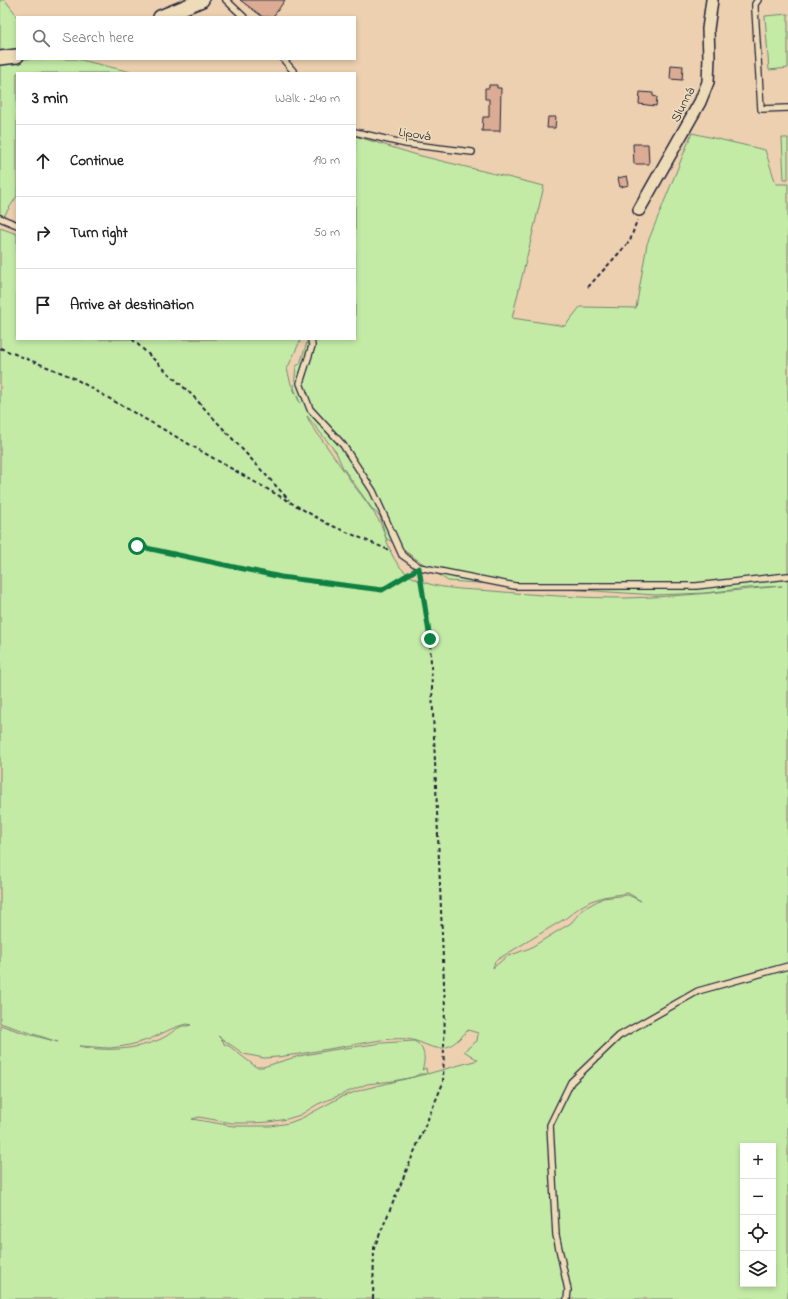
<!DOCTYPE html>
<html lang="en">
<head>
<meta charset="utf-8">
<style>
	:root { --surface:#fff; --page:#f2f2f2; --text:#222; --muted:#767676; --line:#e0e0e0 }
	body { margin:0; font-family:"Indie Flower",sans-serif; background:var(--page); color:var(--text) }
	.controls { position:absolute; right:12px; bottom:12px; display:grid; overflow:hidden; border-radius:0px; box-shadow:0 2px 6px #0003 }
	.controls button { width:36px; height:36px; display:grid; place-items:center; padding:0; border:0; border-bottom:1px solid var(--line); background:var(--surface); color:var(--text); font:20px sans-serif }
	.stop { position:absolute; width:12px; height:12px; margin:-9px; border:3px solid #0b8043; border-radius:50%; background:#fff }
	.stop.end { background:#0b8043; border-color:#fff; box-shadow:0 1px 4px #0008 }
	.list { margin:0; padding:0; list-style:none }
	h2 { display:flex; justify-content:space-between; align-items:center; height:52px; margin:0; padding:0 16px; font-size:17px }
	h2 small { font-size:13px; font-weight:400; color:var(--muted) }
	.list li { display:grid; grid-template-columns:26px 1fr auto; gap:12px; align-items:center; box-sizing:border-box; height:72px; padding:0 16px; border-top:1px solid var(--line) }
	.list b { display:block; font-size:15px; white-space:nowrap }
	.list em { font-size:13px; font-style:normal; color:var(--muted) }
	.icon { flex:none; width:22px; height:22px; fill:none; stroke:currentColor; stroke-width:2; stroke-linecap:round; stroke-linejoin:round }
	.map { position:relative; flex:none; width:788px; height:1299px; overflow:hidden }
	.search { position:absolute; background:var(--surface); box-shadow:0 2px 6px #0003; left:16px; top:16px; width:340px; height:44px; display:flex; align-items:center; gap:10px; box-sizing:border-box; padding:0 14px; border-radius:0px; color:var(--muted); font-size:15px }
	.panel { position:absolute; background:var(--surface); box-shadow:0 2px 6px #0003; left:16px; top:72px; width:340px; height:268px; border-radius:0px }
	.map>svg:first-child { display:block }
	.green { fill:#c3eba6; stroke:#728670; fill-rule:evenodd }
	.building { fill:#dbac93; stroke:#22223b }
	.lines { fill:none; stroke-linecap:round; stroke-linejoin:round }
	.service-casing { stroke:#22223b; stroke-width:8 }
	.minor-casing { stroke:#22223b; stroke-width:14 }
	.tertiary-casing { stroke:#22223b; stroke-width:16 }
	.path { stroke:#22223b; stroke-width:2; stroke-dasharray:4 3; stroke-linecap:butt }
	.service { stroke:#eedbb8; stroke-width:5.5 }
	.minor { stroke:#eedbb8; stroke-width:11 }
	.tertiary { stroke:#eedbb8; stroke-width:13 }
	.route { stroke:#0b8043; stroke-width:5 }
	.labels { text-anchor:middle; stroke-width:3.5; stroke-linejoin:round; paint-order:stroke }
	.street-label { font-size:13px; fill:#22223b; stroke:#eedbb8 }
</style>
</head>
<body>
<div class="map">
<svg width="788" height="1299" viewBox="0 0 788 1299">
	<rect width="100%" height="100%" fill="#ecd0af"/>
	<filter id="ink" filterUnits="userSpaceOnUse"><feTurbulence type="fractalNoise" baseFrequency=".025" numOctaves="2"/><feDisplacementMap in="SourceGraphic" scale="8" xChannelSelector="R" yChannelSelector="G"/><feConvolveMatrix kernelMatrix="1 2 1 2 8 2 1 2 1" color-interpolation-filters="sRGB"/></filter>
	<g filter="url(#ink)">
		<path class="green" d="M 0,0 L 5,0 L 18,17 L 17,59 L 77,59 L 135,73 L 17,73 L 17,196 L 0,222 Z
			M 788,14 L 788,68 L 769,70 L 765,16 Z
			M 692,133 L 765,150 L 776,184 L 788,184 L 788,1299 L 0,1299 L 0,1025 L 24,1033 L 58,1042 L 0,1023 L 0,228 L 17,234 L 17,339 L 301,339 L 287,369 L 291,384 L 300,403 L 294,388 L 296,366 L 300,364 L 308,339 L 355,339 L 355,136 L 417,155 L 544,186 L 512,318 L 565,326 L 580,307 L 636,308 L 647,244 ZM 307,416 L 336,452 L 343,468 L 373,510 L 380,516 L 386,538 L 448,581 L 655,595 L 705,593 L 747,588 L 782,586 C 729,591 678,597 625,598 C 581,598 536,595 492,591 C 466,589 426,590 405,572 C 387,556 388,536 378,519 C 371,508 363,497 355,487 C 340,465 325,444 310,423 ZM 628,893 L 641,901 L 628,895 L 603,898 L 583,909 L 571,923 L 530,948 L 506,957 L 493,968 L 495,961 L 566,918 L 580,907 L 591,901 L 603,897 ZM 188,1024 L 191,1025 C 189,1026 185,1026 182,1026 C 175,1029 168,1036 161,1039 C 136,1050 105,1052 79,1046 C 89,1046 100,1048 110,1048 C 122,1047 136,1044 147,1040 C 161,1035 173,1026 188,1024 ZM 468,1030 L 478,1033 L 477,1041 L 464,1051 L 478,1060 L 427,1074 L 426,1068 L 422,1070 C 426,1059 425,1047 414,1041 L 382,1043 L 332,1050 L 299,1056 L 263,1067 L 256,1067 L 229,1046 L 224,1044 L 223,1041 L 218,1036 L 244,1054 L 264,1058 L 277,1057 L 299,1054 L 381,1040 C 393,1039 404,1037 416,1041 C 423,1043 429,1047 437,1048 C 450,1050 460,1038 468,1030 ZM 419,1074 L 426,1074 L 364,1089 L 341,1097 L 302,1118 L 289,1123 L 271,1126 L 233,1126 L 192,1119 L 199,1117 L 232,1123 L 251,1123 L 269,1122 L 287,1119 L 300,1115 L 318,1104 L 367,1084 L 393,1081 L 414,1077 ZM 743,1146 L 773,1146 L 773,1284 L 743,1284 Z
			M 782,138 L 788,138 L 788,179 L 784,179 Z"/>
		<path class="building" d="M 240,0 L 285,0 L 273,17 L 263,17 Z
			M 671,65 L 683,66 L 682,80 L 670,79 Z
			M 489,85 L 497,85 L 497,88 L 501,88 L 500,131 L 482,131 L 483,117 L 489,117 L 489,99 L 485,99 L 485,88 L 489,88 Z
			M 640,92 L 653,93 L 653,96 L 657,97 L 656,106 L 639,104 Z
			M 548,117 L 556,117 L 555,128 L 547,128 Z
			M 633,144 L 648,144 L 649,164 L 634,164 Z
			M 627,176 L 629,185 L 620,187 L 618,178 Z"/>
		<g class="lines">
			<g class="service-casing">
				<path id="service" d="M 226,0 L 244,17
					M 758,0 L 755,4 L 755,9 L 761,109 L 788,108
					M 283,59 L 295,73
					M 355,132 L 406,144 L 472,152
					M 0,218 L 17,225
					M 311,339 L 312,346 L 300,383 L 310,409 L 343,445 L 373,491 L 402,555 L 419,567 L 515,586 L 696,586 L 788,576
					M 567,1299 L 568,1290 L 556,1235 L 550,1125 L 571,1082 L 619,1036 L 698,991 L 788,966"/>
			</g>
			<g class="minor-casing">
				<path id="minor" d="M 639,210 L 700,102 L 708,82 L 709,57 L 708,29 L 712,0"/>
			</g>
			<g class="tertiary-casing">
				<path id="tertiary" d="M 160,17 L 202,0
					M 0,58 L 17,56"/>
			</g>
			<path class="path" d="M 588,287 L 630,241 L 637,220
				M 132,339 L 193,396 L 289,500
				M 0,348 L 72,377 L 328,524 L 391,551
				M 137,546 L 281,577 L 382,590 L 413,571
				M 373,1299 L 374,1248 L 443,1083 L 445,1008 L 430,639 L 420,575"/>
			<use href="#service" class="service"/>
			<use href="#minor" class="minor"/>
			<use href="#tertiary" class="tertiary"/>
		</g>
	</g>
	<g class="lines" filter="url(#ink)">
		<path class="route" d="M 137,546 L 281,577 L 382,590 L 419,568 L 430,639"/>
	</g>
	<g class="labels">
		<g class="street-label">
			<text transform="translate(682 104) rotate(-63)" y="5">Slunná</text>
			<text transform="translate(415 133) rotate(9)" y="5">Lipová</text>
		</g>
	</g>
</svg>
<div class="controls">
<button>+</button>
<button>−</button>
<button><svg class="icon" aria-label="locate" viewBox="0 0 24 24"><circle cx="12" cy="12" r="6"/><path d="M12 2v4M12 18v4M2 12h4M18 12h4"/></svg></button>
<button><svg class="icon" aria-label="layers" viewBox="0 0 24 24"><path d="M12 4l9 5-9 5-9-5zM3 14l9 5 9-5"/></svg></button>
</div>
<div class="stop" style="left:137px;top:546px"></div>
<div class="stop end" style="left:430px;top:639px"></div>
<div class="search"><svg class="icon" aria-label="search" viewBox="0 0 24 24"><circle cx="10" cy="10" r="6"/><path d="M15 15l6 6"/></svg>Search here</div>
<section class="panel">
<h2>3 min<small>Walk · 240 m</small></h2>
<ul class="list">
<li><svg class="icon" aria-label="ahead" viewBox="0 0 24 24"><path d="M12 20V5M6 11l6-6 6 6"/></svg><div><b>Continue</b></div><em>190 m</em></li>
<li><svg class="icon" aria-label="right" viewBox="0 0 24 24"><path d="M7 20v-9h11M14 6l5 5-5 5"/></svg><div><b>Turn right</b></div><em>50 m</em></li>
<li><svg class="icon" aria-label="arrive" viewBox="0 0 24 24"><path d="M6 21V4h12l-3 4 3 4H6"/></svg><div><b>Arrive at destination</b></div></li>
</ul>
</section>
</div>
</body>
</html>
